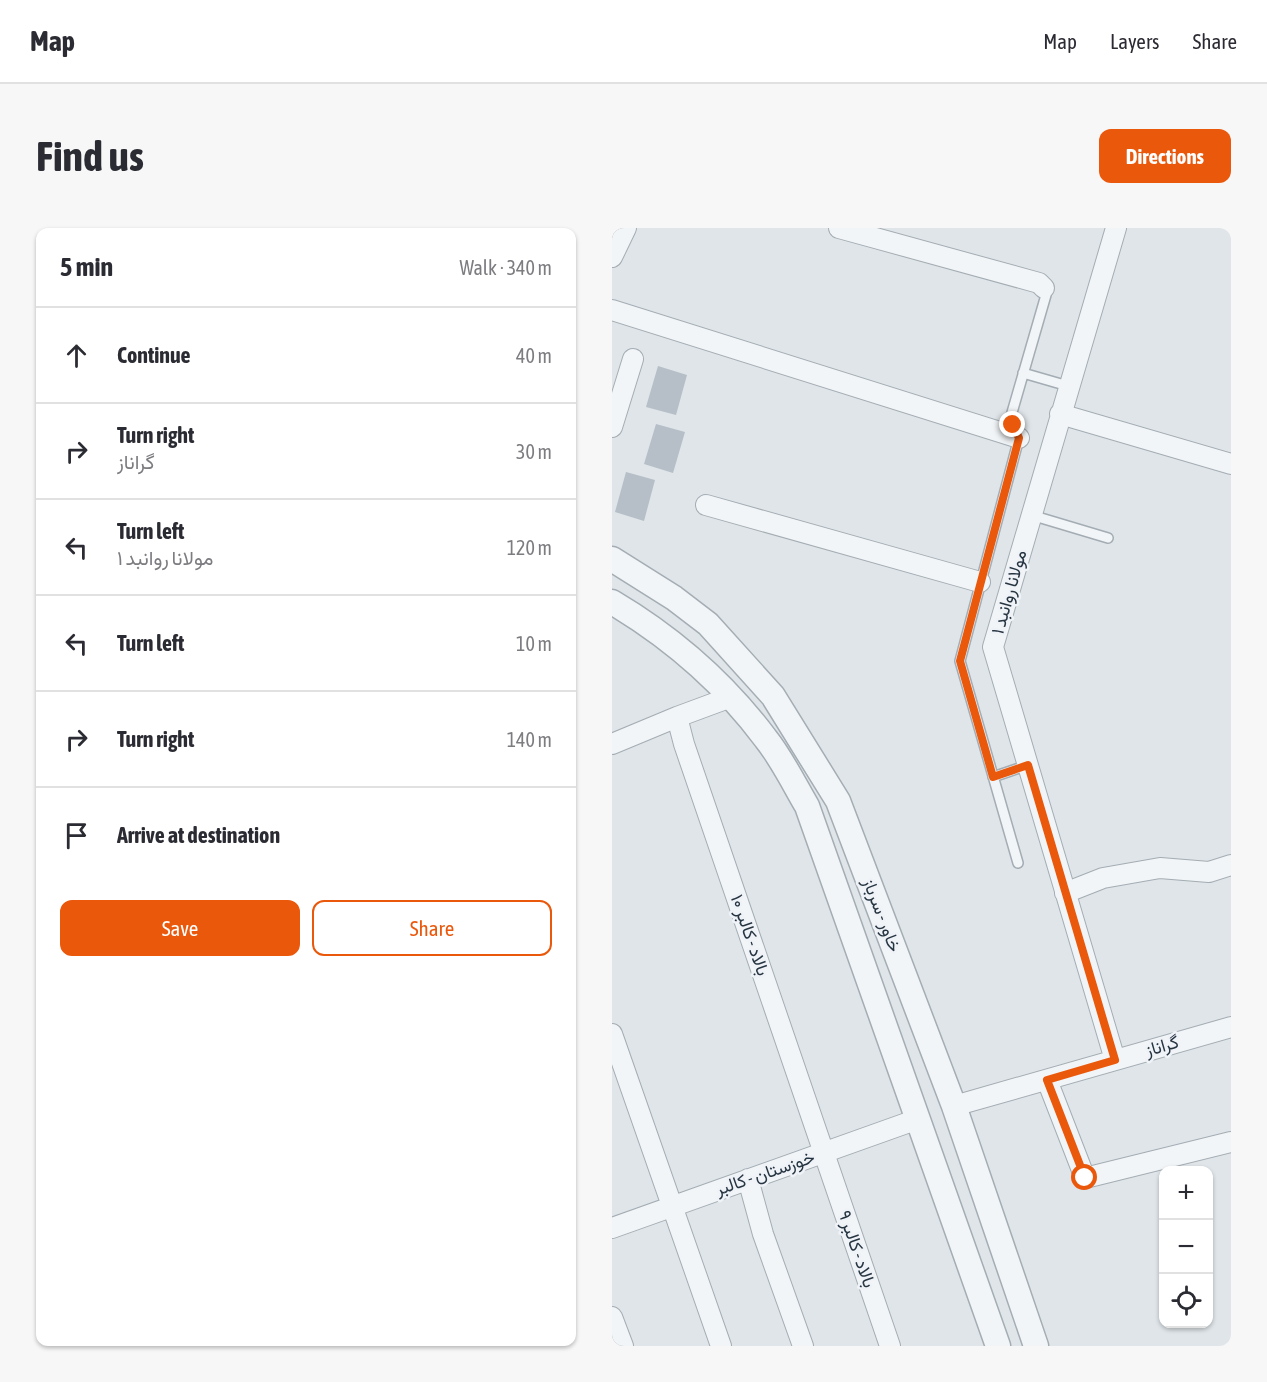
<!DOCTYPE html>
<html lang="en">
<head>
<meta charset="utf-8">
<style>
	:root { --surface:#fff; --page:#f7f7f7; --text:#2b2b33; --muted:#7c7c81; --line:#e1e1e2; --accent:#ea580c }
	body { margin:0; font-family:"Asap Condensed",Vazirmatn,sans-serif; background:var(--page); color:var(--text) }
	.controls { position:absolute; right:18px; bottom:18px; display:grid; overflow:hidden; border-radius:12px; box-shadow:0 2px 4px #0004 }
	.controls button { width:54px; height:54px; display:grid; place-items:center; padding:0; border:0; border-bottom:2px solid var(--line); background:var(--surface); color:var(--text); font:30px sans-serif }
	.stop { position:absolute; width:18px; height:18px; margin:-14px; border:4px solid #ea580c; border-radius:50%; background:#fff }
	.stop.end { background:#ea580c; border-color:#fff; box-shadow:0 2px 6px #0008 }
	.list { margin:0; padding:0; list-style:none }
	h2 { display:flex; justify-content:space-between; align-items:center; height:78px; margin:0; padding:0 24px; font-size:26px }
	h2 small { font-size:20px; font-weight:400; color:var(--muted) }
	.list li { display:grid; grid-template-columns:39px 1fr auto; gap:18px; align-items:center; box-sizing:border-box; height:96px; padding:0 24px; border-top:2px solid var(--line) }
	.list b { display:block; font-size:22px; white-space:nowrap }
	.list p { margin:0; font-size:20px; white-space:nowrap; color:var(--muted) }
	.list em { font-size:20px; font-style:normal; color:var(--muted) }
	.actions { display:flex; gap:12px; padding:18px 24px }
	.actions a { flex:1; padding:14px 0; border:2px solid var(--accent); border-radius:12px; text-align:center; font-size:21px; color:var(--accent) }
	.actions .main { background:var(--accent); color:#fff }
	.icon { flex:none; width:33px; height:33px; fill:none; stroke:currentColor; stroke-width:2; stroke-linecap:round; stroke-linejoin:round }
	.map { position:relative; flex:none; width:619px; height:1118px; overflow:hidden; border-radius:12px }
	header { display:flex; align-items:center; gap:36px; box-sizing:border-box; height:84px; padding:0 30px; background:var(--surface); border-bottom:2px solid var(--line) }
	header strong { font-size:28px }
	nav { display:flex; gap:33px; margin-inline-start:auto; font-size:21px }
	.intro { display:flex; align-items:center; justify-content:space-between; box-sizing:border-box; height:144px; padding:0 36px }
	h1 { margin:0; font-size:42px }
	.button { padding:15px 27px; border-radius:12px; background:var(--accent); color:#fff; font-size:21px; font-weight:700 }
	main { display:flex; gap:36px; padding:0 36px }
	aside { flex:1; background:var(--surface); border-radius:12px; box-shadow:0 2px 4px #0004 }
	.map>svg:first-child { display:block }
	.building { fill:#b6bfc7 }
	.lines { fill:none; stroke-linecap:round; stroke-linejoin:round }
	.service-casing { stroke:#a4adb4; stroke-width:12 }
	.minor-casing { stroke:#a4adb4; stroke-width:22 }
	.tertiary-casing { stroke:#a4adb4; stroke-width:27 }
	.service { stroke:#f2f5f7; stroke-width:9 }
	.minor { stroke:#f2f5f7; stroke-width:20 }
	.tertiary { stroke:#f2f5f7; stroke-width:24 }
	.route { stroke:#ea580c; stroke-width:8 }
	.labels { text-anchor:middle; stroke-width:5; stroke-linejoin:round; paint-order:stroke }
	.street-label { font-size:18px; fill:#273542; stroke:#eff3f7 }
</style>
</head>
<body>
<header>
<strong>Map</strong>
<nav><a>Map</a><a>Layers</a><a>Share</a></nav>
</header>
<div class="intro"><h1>Find us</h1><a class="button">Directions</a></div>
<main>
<aside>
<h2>5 min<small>Walk · 340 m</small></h2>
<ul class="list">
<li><svg class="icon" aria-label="ahead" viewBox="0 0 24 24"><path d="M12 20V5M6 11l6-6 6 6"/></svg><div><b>Continue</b></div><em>40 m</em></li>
<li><svg class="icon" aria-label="right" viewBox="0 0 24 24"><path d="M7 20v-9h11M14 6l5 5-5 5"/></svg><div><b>Turn right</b><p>گراناز</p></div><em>30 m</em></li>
<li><svg class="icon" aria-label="left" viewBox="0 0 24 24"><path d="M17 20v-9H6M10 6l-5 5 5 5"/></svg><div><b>Turn left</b><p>مولانا روانبد ۱</p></div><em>120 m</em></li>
<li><svg class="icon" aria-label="left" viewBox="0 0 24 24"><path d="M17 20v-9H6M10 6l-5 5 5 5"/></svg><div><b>Turn left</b></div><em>10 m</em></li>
<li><svg class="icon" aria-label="right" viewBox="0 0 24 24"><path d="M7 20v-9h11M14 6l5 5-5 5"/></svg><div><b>Turn right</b></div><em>140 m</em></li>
<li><svg class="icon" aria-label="arrive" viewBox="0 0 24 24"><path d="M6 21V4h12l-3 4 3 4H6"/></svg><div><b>Arrive at destination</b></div></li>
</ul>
<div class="actions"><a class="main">Save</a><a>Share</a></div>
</aside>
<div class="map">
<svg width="619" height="1118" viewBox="0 0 619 1118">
	<rect width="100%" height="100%" fill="#dfe5e9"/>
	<path class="building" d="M 46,138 L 75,147 L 64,187 L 34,179 Z
		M 44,196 L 73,204 L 61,245 L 32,236 Z
		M 14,244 L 43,252 L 32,293 L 3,284 Z"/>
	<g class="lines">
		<g class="service-casing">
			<path id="service" d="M 411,145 L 456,158
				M 419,287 L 496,310
				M 381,549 L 416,537
				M 406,635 L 348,433 L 407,210 L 399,188 L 434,67 L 432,60"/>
		</g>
		<g class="minor-casing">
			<path id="minor" d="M 227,0 L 427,55 L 432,60
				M 0,29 L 14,0
				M 0,82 L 407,210
				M 448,186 L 619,236
				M 0,199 L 21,131
				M 94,277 L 368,354
				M 65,489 L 72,516 L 278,1118
				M 0,516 L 65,489 L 119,469
				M 453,665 L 491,650 L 548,640 L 597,644 L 619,637
				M 0,806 L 109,1118
				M 503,832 L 381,419 L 504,0
				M 435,852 L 473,950 L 619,914
				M 342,878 L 619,799
				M 136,951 L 151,1006 L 191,1118
				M 0,1000 L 306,891
				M 0,1089 L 11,1118"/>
		</g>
		<g class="tertiary-casing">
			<path id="tertiary" d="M 0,331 L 62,370 L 96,396 L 161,468 L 226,573 L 342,878 L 424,1118
				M 0,374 C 59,409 113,456 154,511 C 170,531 182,556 195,578 L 386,1118"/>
		</g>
		<use href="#service" class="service"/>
		<use href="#minor" class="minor"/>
		<use href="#tertiary" class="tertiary"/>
	</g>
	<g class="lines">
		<path class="route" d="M 401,197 L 407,210 L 348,433 L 381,549 L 416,537 L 503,832 L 435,852 L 473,950"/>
	</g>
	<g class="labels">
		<g class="street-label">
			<text transform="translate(397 364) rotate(-74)" y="6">مولانا روانبد ۱</text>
			<text transform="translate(270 687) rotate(69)" y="6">خاور - سرباز</text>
			<text transform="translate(138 707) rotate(71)" y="6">بالاد - کالبر ۱۰</text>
			<text transform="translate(550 818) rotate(-16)" y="6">گراناز</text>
			<text transform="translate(153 945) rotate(-19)" y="6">خوزستان - کالبر</text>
			<text transform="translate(245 1021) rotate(71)" y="6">بالاد - کالبر ۹</text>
		</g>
	</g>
</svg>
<div class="controls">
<button>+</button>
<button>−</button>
<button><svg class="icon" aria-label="locate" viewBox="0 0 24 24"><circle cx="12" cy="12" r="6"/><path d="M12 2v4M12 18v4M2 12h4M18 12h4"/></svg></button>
</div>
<div class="stop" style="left:473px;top:950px"></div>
<div class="stop end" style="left:401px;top:197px"></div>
</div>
</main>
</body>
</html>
